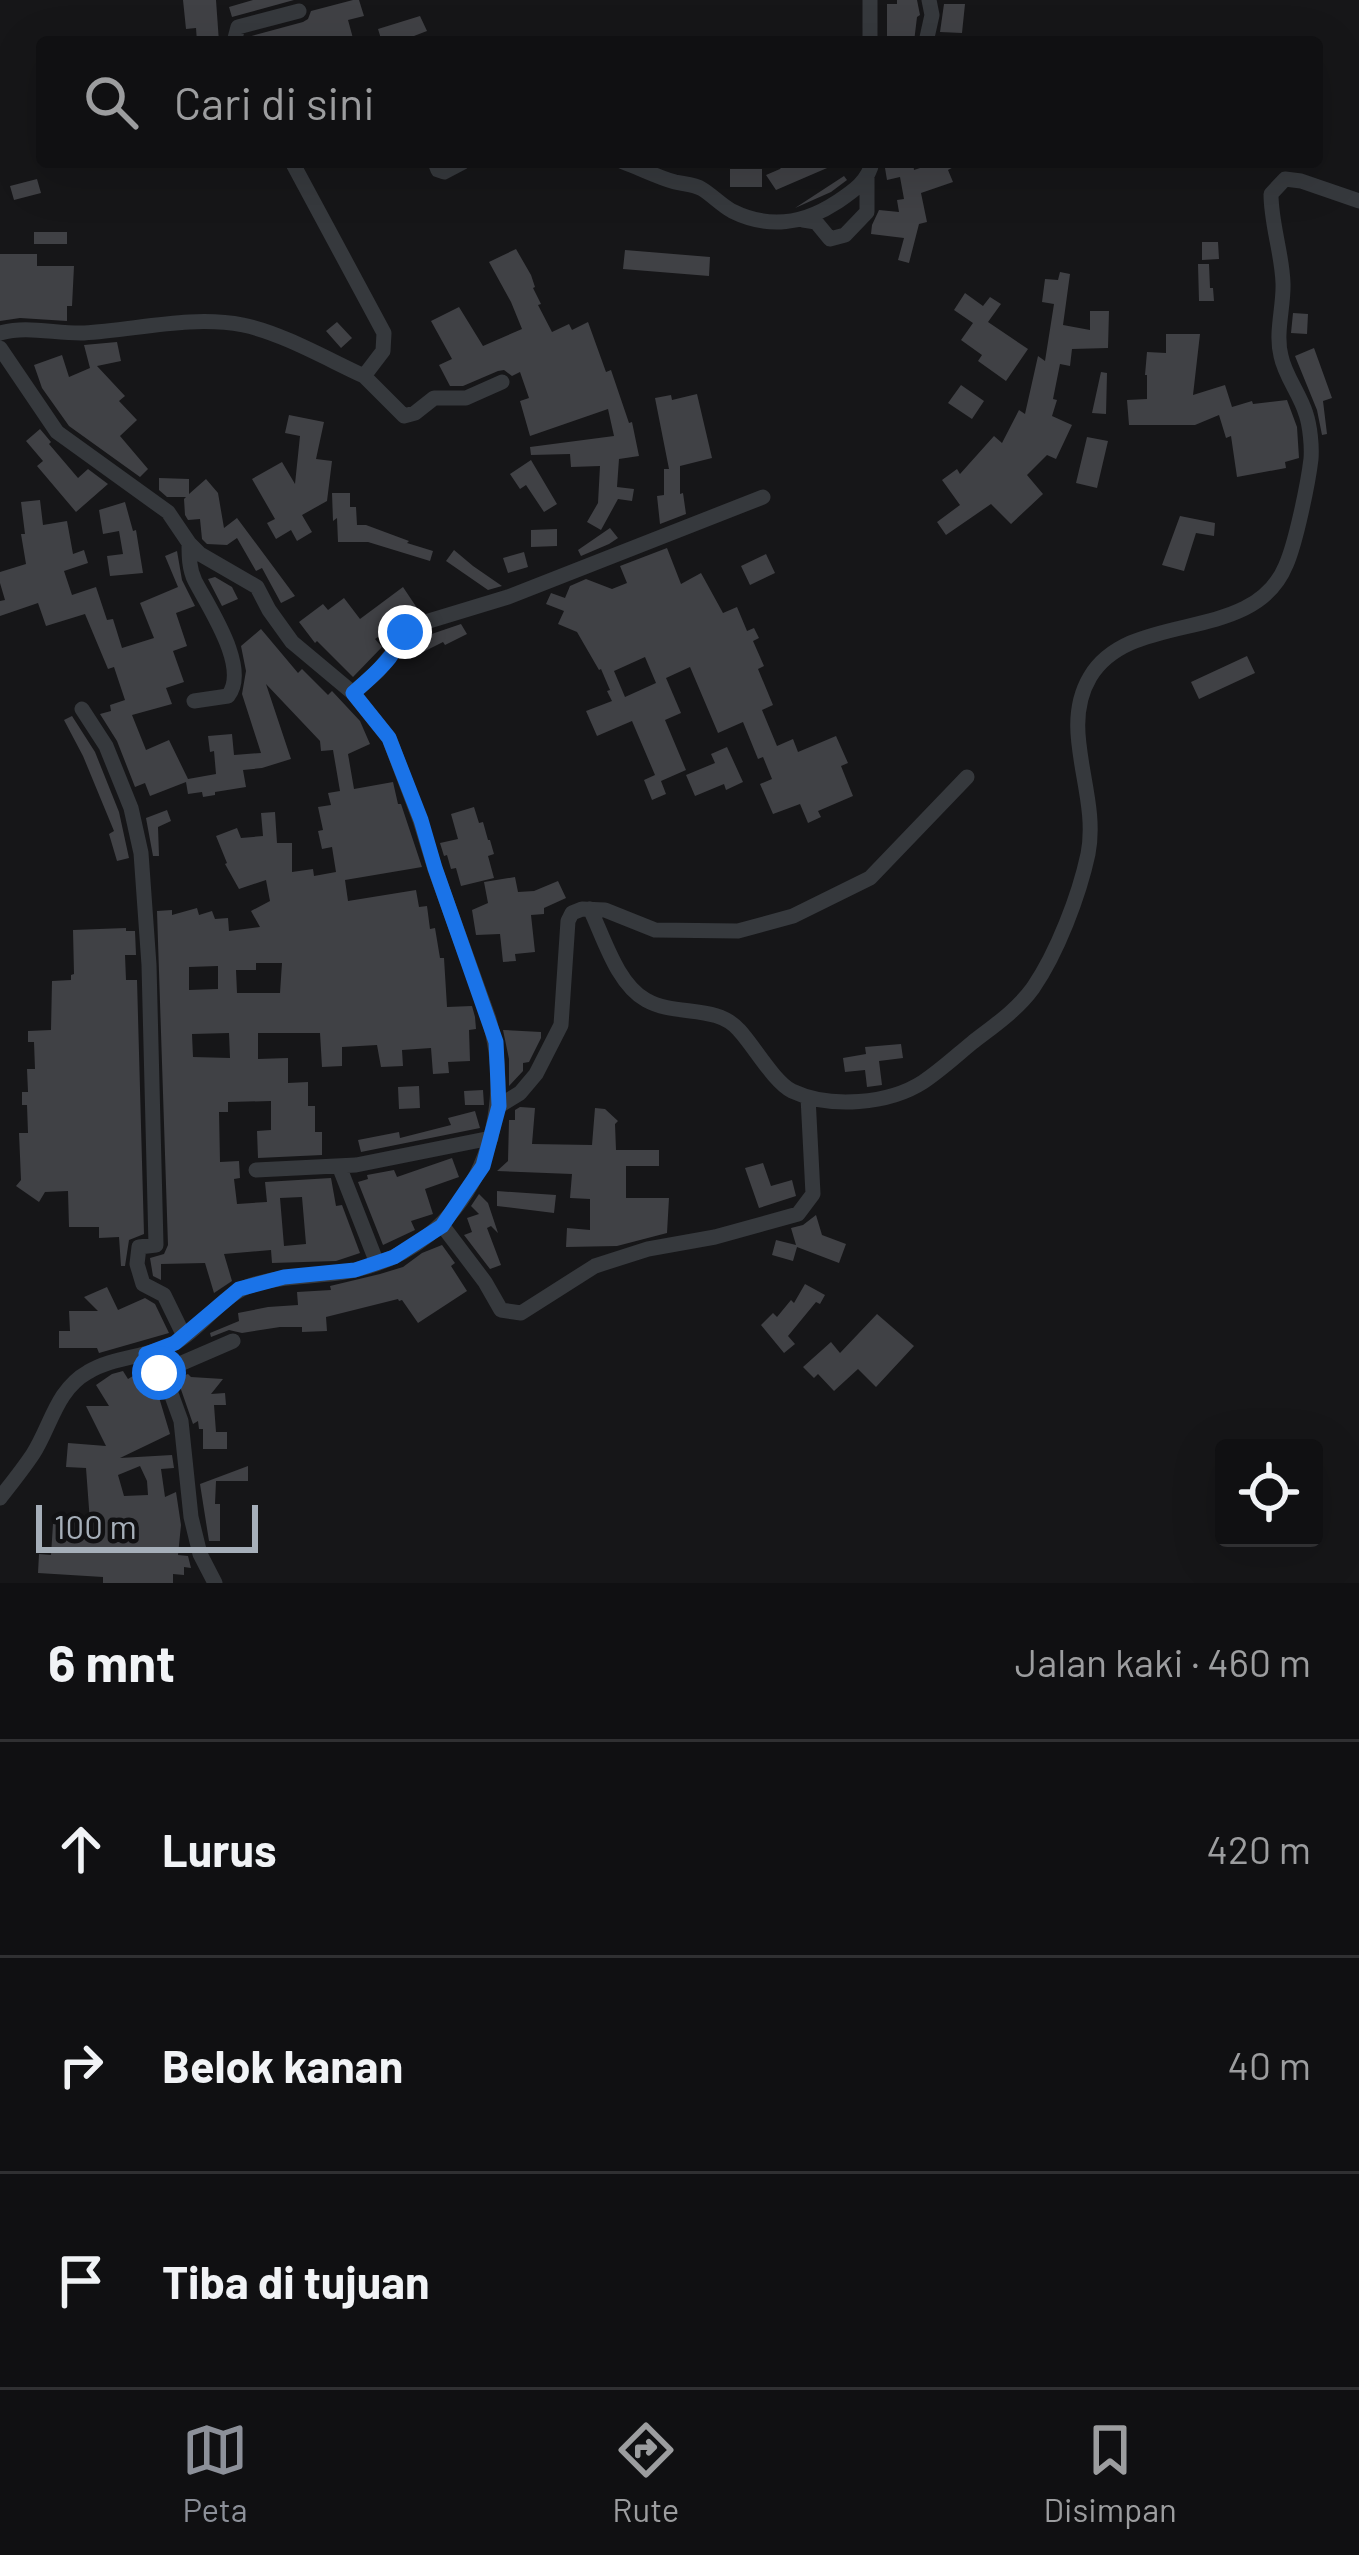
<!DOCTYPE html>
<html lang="id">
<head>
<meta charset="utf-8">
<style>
	:root { --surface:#101012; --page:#1e1e20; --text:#f1f3f6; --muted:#9c9d9f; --line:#303032; --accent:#8c9099 }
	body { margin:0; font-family:Barlow,sans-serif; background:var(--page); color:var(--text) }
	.controls { position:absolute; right:36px; bottom:36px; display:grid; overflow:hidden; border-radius:12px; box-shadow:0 12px 48px #0002 }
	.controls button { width:108px; height:108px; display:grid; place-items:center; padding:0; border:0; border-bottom:3px solid var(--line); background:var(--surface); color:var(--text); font:60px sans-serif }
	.scale { position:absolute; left:36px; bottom:30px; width:222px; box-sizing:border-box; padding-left:12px; border:6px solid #a6afb9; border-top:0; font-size:33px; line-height:42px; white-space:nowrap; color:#a6afb9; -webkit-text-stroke:9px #111113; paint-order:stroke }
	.stop { position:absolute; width:36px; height:36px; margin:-27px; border:9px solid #1a73e8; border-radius:50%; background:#fff }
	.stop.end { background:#1a73e8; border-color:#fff; box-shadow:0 3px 12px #0008 }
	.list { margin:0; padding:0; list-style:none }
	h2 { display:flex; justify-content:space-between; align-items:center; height:156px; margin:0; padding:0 48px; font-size:51px }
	h2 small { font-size:39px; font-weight:400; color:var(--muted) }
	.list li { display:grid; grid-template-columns:78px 1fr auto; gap:36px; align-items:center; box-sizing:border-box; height:216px; padding:0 48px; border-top:3px solid var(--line) }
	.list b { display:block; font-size:45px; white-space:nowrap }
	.list em { font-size:39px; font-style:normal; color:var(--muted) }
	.icon { flex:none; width:66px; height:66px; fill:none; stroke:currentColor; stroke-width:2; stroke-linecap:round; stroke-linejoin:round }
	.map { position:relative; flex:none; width:1359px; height:1583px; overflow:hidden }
	.search { position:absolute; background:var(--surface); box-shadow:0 12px 48px #0002; left:36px; right:36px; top:36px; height:132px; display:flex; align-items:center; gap:30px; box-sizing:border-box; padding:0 42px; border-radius:12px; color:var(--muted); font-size:45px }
	.sheet { height:804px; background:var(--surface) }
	nav { display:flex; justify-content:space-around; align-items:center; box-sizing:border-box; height:168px; border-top:3px solid var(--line); background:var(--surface); font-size:33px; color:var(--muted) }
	nav a { display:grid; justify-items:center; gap:6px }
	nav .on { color:var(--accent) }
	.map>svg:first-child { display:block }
	.building { fill:#404145; fill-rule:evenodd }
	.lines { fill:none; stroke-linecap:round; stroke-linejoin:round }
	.minor { stroke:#36393d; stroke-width:15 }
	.route { stroke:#1a73e8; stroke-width:15 }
</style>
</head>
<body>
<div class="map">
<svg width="1359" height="1583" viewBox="0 0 1359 1583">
	<rect width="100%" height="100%" fill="#161618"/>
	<path class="building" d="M 183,0 L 216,0 L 219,42 L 197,42 L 196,28 L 186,29 Z
		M 253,0 L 294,0 L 232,17 L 229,7 Z
		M 353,0 L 359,0 L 364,16 L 348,20 L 354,42 L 246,42 L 248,37 L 303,22 L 308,19 L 311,11 Z
		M 897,0 L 917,0 L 920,15 L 917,17 L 914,42 L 887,42 L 887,4 L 897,4 Z
		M 944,4 L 965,4 L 962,33 L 940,32 Z
		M 420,16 L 427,31 L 414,36 L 416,42 L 382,42 L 378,29 Z
		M 786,162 L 841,162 L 776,190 L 766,175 L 780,169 Z
		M 884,162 L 913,162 L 914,170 L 938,162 L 963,162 L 948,170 L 953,182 L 921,193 L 927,222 L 919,224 L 909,263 L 898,260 L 904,238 L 871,234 L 872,225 L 879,210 L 899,212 L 897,200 L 904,199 L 900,177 L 887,180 Z
		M 730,169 L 762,169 L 762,187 L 730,187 Z
		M 844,176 L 847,180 L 831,192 L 795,208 Z
		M 37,179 L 41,193 L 14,200 L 10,186 Z
		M 34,232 L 67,232 L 67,244 L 34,244 Z
		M 1202,242 L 1218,242 L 1219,259 L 1202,260 Z
		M 516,249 L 531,275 L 535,287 L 533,288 L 541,304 L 538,305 L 552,332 L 569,324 L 572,330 L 588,322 L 606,372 L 611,370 L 629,423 L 632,422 L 639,456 L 619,459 L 617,487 L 634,489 L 632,501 L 618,499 L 601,530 L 587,522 L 598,503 L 600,466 L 571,467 L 570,454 L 531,455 L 530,447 L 614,436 L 608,409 L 530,436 L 520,401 L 529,398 L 520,372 L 512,376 L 504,370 L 498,371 L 463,386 L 450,386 L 439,365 L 452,359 L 431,321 L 459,307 L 483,346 L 522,329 L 511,302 L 489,262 Z
		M 625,250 L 710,257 L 709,276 L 623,269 Z
		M 0,254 L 37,254 L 37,266 L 74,266 L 72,306 L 67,306 L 67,321 L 20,318 L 0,321 Z
		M 1198,264 L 1209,264 L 1210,288 L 1213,288 L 1214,301 L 1199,301 Z
		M 1060,272 L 1070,274 L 1063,325 L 1090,330 L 1090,311 L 1109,311 L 1108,348 L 1072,349 L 1070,366 L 1060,364 L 1053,399 L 1057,400 L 1052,416 L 1072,425 L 1056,459 L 1047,455 L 1027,475 L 1043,494 L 1011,524 L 991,504 L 946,535 L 937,522 L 960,505 L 942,480 L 957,469 L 960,474 L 994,436 L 1002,443 L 1019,410 L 1025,414 L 1038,356 L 1045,361 L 1054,304 L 1042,302 L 1045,279 L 1058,280 Z
		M 965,293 L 983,306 L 990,297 L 1001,304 L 988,322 L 1028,349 L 1006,381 L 978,361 L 982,355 L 961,340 L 973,323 L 954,310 Z
		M 1293,313 L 1308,314 L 1307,334 L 1291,333 Z
		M 337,322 L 352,338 L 341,348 L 326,331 Z
		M 1166,334 L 1200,334 L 1193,395 L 1225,385 L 1232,407 L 1252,401 L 1253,404 L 1287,400 L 1297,427 L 1299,458 L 1285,462 L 1286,468 L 1237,477 L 1231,436 L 1226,438 L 1219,415 L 1195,425 L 1129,425 L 1127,400 L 1147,399 L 1147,375 L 1145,375 L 1147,352 L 1166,353 Z
		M 117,342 L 121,361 L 97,366 L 125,396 L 119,401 L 137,420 L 120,436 L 148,469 L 140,477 L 69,426 L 42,388 L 34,365 L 62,355 L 69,377 L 90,368 L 84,345 Z
		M 1314,348 L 1332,398 L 1323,401 L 1327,434 L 1322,435 L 1317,410 L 1295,356 Z
		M 1101,372 L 1107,373 L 1106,414 L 1092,413 Z
		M 961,385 L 984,401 L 972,419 L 948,403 Z
		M 697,394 L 712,458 L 680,466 L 680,494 L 683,493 L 686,514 L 660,524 L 657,496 L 664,495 L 664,469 L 669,469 L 655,398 L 671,395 L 672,400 Z
		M 289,415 L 324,422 L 316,459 L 332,461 L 327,501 L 302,515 L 312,532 L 297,541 L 291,530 L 276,539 L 267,523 L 275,519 L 252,479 L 282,462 L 295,484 L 300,436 L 285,433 Z
		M 40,429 L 51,442 L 49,444 L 78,478 L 88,469 L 108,484 L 76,512 L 37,466 L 43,461 L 26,441 Z
		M 1087,437 L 1108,441 L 1097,488 L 1076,483 Z
		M 531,460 L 557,504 L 544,512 L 526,485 L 520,489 L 510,474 Z
		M 159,478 L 189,479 L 189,494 L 206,479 L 218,493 L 224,528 L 237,518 L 295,596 L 281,603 L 262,568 L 256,571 L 237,538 L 227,545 L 207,544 L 202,539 L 200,519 L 188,520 L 185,515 L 184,499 L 186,497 L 167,497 L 159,490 Z
		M 332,493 L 350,493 L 350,507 L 356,507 L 357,525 L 366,525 L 409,541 L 407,543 L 433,551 L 430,561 L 368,542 L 338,542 L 337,518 L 333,521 Z
		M 40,500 L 43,525 L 67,521 L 73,554 L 84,550 L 88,563 L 64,571 L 72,595 L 96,587 L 107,620 L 113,619 L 122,648 L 154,638 L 140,603 L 178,587 L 165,556 L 177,551 L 182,580 L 195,606 L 176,613 L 187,646 L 173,651 L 184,682 L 166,688 L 172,704 L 132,715 L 146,750 L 169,740 L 188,779 L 216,774 L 214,751 L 210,752 L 208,736 L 232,734 L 234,755 L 261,753 L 242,694 L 246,671 L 241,646 L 261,629 L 298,673 L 302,669 L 328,695 L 332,691 L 360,721 L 370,744 L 348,754 L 354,789 L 393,782 L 398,804 L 401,804 L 422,867 L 345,880 L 348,901 L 416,890 L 419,907 L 427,906 L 430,929 L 435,928 L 440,958 L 444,958 L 447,1007 L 472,1006 L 475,1017 L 476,1029 L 469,1030 L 470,1061 L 448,1062 L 449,1073 L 433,1074 L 431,1048 L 402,1050 L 403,1066 L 381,1067 L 377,1045 L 342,1047 L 342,1066 L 322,1067 L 320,1033 L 258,1033 L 258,1059 L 288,1058 L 288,1083 L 308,1082 L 308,1106 L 315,1106 L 315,1132 L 322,1132 L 322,1155 L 258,1158 L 257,1131 L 271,1130 L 271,1101 L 228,1102 L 228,1112 L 219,1112 L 220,1162 L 239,1161 L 240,1178 L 234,1179 L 237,1204 L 267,1202 L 265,1182 L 331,1178 L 336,1206 L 342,1205 L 360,1253 L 336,1261 L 272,1263 L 271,1250 L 224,1254 L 232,1281 L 214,1293 L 205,1263 L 161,1264 L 161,1280 L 153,1276 L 150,1258 L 164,1254 L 168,1245 L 157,911 L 172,910 L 172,915 L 197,908 L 199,915 L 212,911 L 215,919 L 228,918 L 229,931 L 260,927 L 251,911 L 270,901 L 266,880 L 239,889 L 225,864 L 227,863 L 216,836 L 237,828 L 241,838 L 263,836 L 261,813 L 275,812 L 277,843 L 292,843 L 292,872 L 313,869 L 314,876 L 336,872 L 332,847 L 322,849 L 318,831 L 323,830 L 318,807 L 331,805 L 328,793 L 340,791 L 333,750 L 321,751 L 320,741 L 266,684 L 291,759 L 262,768 L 243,770 L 246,787 L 215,792 L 215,795 L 203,797 L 202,792 L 188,794 L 186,782 L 150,796 L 145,783 L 135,787 L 117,741 L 100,714 L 111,711 L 110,705 L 125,700 L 114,667 L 108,669 L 85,614 L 46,626 L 38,603 L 0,616 L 0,601 L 5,600 L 0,583 L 0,572 L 26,564 L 21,534 L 25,534 L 21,502 ZM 256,963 L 282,963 L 280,993 L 237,993 L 236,970 L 256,970 ZM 218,966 L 218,989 L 189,990 L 189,967 ZM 229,1033 L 230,1058 L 193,1057 L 192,1034 ZM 302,1197 L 306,1244 L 284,1246 L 280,1198 Z
		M 125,502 L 133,531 L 136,530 L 143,573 L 110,576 L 107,556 L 123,554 L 119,531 L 103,534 L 99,510 Z
		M 1180,516 L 1215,523 L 1214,536 L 1196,533 L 1184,571 L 1162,565 Z
		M 610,528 L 618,538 L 609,544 L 581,556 L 578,550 Z
		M 557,529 L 557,546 L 531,547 L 531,530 Z
		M 667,548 L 681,584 L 701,573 L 723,613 L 737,607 L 747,631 L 754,628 L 759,638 L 753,641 L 764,666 L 758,669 L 773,705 L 762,710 L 777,746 L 793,739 L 798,752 L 836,736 L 848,763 L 841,766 L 853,796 L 818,811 L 821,817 L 808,823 L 800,804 L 773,814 L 760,784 L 772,779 L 763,757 L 758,759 L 743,722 L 718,733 L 690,667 L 666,678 L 681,713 L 665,720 L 686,770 L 661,781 L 666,794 L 652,800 L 644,780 L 655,775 L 632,721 L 597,736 L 586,711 L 612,701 L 607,691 L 610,690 L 601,669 L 599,670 L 577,632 L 558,624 L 564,611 L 546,604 L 551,593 L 565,598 L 570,586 L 586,579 L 612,589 L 627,583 L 620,566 ZM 645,657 L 656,683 L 625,697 L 614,671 Z
		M 454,550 L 473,566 L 502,586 L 488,590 L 446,561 Z
		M 524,552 L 528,567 L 508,573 L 503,558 Z
		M 766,554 L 775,573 L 750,585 L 741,566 Z
		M 215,577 L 232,587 L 238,599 L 222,606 L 208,579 Z
		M 403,587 L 419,611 L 399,622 L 375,639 L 382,647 L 353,677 L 317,641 L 315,643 L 299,622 L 323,604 L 328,610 L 344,598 L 360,619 Z
		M 461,624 L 467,634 L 445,645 L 443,642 L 421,653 L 414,640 Z
		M 1247,656 L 1255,673 L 1199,699 L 1191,682 Z
		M 72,716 L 95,752 L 119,812 L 129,858 L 117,861 L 109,834 L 114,831 L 83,756 L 64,720 Z
		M 727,747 L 743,782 L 726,790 L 724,784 L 695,796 L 686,775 L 715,763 L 711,754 Z
		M 474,807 L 479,823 L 483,822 L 488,840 L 490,840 L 494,854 L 488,856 L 494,878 L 461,886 L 456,868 L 451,869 L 447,855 L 444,856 L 440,843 L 458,839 L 451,814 Z
		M 167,810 L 171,821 L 158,827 L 159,856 L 153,856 L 146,818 Z
		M 515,877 L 518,892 L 534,891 L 558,881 L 566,898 L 544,908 L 544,914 L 531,915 L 535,952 L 515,954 L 516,961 L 503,962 L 500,934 L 476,935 L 472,910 L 488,903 L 484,882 Z
		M 126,928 L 126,931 L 135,931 L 136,955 L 125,955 L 126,980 L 137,980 L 144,1234 L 129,1240 L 125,1266 L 121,1266 L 119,1237 L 99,1238 L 99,1227 L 69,1227 L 68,1191 L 45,1192 L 39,1202 L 16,1186 L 21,1180 L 19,1133 L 28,1133 L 27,1105 L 22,1105 L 22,1092 L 28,1092 L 27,1069 L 35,1069 L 34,1042 L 28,1042 L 28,1031 L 51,1030 L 52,981 L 71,980 L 71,975 L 74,974 L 73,930 Z
		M 503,1030 L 541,1032 L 541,1038 L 529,1062 L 523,1063 L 523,1071 L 509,1086 L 509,1059 Z
		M 901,1044 L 903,1058 L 879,1061 L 882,1085 L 867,1087 L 865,1070 L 845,1072 L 843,1058 L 866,1054 L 865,1047 Z
		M 419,1086 L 420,1108 L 399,1109 L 398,1087 Z
		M 483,1090 L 484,1105 L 465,1105 L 464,1091 Z
		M 520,1107 L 535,1108 L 532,1144 L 592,1145 L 595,1108 L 605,1109 L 618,1121 L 615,1124 L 616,1150 L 659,1150 L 659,1166 L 626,1166 L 626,1198 L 669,1198 L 667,1233 L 617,1246 L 566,1247 L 567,1228 L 590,1230 L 590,1199 L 570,1198 L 572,1174 L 497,1171 L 508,1161 L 509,1120 L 515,1120 L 515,1110 Z
		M 475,1111 L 480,1128 L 361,1152 L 358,1140 L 399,1132 L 400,1138 L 451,1125 L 448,1118 Z
		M 452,1158 L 459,1177 L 425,1189 L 433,1214 L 411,1221 L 415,1230 L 383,1245 L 358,1182 L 368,1179 L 367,1175 L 394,1170 L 397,1177 Z
		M 763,1163 L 771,1186 L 792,1180 L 796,1196 L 759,1208 L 745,1168 Z
		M 497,1191 L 556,1195 L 554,1213 L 497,1206 Z
		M 479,1194 L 488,1203 L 498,1233 L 491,1226 L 487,1228 L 501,1265 L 490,1269 L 464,1235 L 472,1232 L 467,1218 L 479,1214 L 471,1206 Z
		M 816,1215 L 822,1235 L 846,1244 L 839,1263 L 797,1247 L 793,1261 L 772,1255 L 776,1240 L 796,1245 L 791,1228 L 803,1225 Z
		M 442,1245 L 455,1263 L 451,1266 L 467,1291 L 418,1323 L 402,1300 L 399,1301 L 398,1299 L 326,1317 L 327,1331 L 302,1332 L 302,1327 L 280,1327 L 242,1333 L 229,1330 L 211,1337 L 210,1333 L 239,1321 L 238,1313 L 268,1307 L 298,1305 L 297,1292 L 331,1290 L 330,1286 L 380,1274 L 403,1267 L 422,1253 Z
		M 805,1284 L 825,1295 L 820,1304 L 816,1302 L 788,1336 L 795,1344 L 784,1353 L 761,1325 L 773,1313 L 777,1317 L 791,1300 L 794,1303 Z
		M 107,1287 L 118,1310 L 145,1298 L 155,1304 L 169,1333 L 99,1353 L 97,1348 L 59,1348 L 59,1331 L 70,1331 L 69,1311 L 98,1311 L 84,1297 Z
		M 877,1314 L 914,1346 L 876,1387 L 858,1369 L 834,1391 L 818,1374 L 814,1378 L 803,1367 L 831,1342 L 840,1353 Z
		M 143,1370 L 158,1394 L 170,1434 L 120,1458 L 172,1455 L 174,1468 L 161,1469 L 165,1497 L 176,1492 L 181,1525 L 178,1555 L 188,1556 L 191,1568 L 184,1567 L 184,1575 L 173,1574 L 173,1583 L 103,1583 L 103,1577 L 38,1573 L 39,1554 L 51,1555 L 53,1524 L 74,1525 L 74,1521 L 90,1522 L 86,1468 L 66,1467 L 68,1443 L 106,1446 L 86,1406 L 109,1406 L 96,1385 L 112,1374 L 123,1371 L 128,1379 ZM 140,1466 L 147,1481 L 148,1495 L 124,1496 L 118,1475 Z
		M 188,1374 L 191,1377 L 223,1379 L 211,1394 L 225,1393 L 226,1405 L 214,1405 L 216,1432 L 227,1432 L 227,1449 L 203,1449 L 203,1429 L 199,1429 L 198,1421 L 193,1424 L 177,1378 Z
		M 248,1466 L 248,1481 L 216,1481 L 215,1504 L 220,1504 L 220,1541 L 209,1541 L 200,1484 Z"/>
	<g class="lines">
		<path class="minor" d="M 870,0 L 870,42
			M 234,42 L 238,27 L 299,11
			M 926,42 L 932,15 L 929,0
			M 435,162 L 438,170 L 444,172 L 463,162
			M 623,162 C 640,168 657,177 675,182 C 683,184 694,184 702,189 C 712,195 721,205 732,211 C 768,229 804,224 837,202 C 852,192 869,181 872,162
			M 803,220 L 816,222 L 830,239 L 845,235 L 867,212 L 867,176
			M 0,333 C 27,325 56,334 84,333 C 136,330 191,315 243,325 C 282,333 327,359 364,376 L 383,351 L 384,333 L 292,162
			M 0,348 L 57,432 L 168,512 L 189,543 L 200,554 L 257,587 L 269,610 L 292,642 L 353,693 L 389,738 L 420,820 L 435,869 L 489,1019 C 520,1125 469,1245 355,1270 C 322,1278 288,1274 255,1284 C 222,1293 204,1327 175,1343 C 147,1358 114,1356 88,1372 C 56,1390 51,1426 33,1454 C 23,1469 11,1484 0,1498
			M 364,376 L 404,416 L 415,413 L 434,398 L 466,398 L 502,382
			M 189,543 C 189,556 189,569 195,581 C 209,608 250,668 228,696 L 194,701
			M 353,693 L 378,671 L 394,651 L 398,639 L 405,632 L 419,624 L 508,597 L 763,497
			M 82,709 L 106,746 L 131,808 L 141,853 L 149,965 L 156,1245 L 139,1247 L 137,1264 L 143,1284 L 164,1295 L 184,1336
			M 590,909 C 604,938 617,984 646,1000 C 676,1017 716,1004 739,1030 C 754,1046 774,1082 792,1091 C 830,1109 889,1104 923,1082 C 941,1070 957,1055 973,1042 C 995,1025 1017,1010 1033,988 C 1057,953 1079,896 1088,854 C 1100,793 1058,731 1090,677 C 1131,608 1253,646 1286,565 C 1296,542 1308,484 1311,459 C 1312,446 1310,426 1306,414 C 1300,394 1285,376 1281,356 C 1275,333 1284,306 1283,283 C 1282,253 1271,224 1271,194 L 1285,179 L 1301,181 L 1359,201
			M 499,1106 L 520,1093 L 536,1074 L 561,1025 L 568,921 L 572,913 L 582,909 L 605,910 L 655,930 L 738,931 L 793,916 L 870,878 L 967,777
			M 339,1166 L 377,1263
			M 256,1170 L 356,1165 L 491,1138
			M 442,1225 L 485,1282 L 501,1310 L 521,1313 L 595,1266 L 648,1249 L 715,1237 L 798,1214 L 813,1194 L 808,1097
			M 146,1354 L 169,1388 L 181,1421 L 191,1517 L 200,1554 L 215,1583
			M 159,1373 L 233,1341"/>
	</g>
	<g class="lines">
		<path class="route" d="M 159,1373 L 146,1354 L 175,1343 L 239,1289 L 284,1277 L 355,1270 L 394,1257 L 442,1226 L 483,1166 L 499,1106 L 496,1042 L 435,868 L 421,820 L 389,738 L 353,693 C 366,682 379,671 390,657 C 396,649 398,640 405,632"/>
	</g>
</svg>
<div class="controls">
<button><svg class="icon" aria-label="locate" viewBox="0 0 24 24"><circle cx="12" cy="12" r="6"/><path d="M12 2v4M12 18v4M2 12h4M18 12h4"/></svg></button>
</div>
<div class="scale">100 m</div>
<div class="stop" style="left:159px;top:1373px"></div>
<div class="stop end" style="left:405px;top:632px"></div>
<div class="search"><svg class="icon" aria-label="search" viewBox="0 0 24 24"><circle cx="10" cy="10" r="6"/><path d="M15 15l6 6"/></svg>Cari di sini</div>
</div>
<section class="sheet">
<h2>6 mnt<small>Jalan kaki · 460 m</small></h2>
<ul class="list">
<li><svg class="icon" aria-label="ahead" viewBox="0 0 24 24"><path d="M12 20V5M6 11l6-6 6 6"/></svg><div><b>Lurus</b></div><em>420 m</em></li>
<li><svg class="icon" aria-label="right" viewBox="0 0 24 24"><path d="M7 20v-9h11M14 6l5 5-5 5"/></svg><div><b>Belok kanan</b></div><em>40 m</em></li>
<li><svg class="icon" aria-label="arrive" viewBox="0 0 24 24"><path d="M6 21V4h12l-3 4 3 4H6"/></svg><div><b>Tiba di tujuan</b></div></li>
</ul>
</section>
<nav>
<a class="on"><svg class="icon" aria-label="map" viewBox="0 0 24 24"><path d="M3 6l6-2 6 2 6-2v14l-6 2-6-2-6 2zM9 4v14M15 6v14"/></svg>Peta</a>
<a><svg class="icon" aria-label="directions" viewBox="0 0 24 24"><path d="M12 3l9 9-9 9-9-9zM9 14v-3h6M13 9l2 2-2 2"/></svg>Rute</a>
<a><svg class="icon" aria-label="saved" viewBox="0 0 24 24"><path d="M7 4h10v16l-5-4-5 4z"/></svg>Disimpan</a>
</nav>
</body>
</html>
